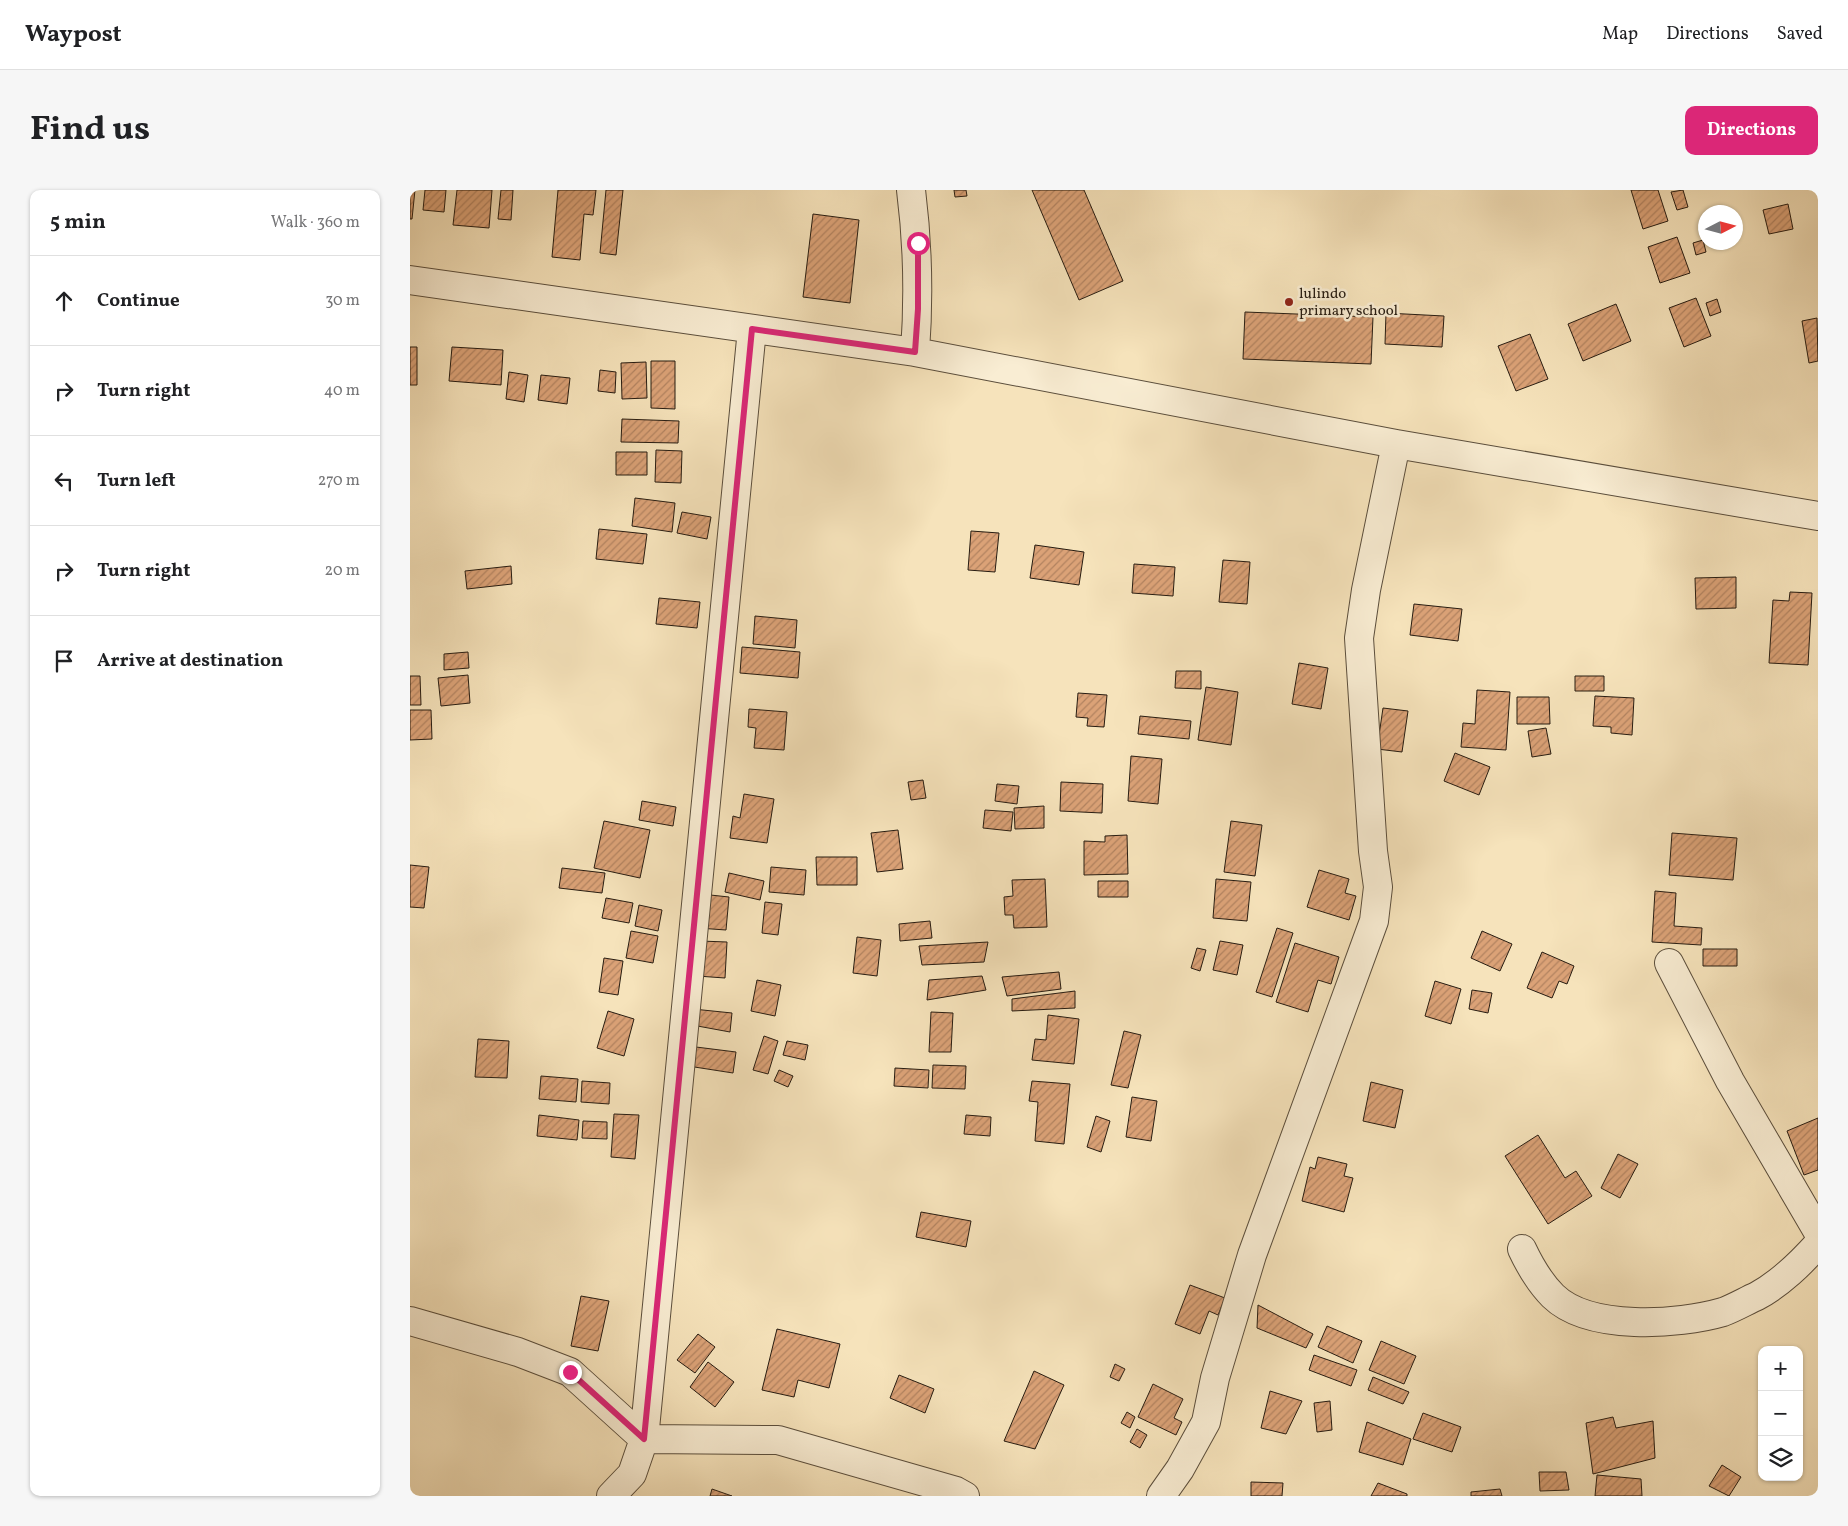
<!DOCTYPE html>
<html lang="en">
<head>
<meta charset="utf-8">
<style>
	:root { --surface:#fff; --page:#f6f6f6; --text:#202124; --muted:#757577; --line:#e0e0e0; --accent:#db2777 }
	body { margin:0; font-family:Vollkorn,serif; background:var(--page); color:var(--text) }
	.controls { position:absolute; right:15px; bottom:15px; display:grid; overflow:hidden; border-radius:10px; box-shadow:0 1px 4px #0004 }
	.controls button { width:45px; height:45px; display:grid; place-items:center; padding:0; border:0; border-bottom:1px solid var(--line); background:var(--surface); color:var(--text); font:25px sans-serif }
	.compass { position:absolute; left:1288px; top:15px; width:45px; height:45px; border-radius:50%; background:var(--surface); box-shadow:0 1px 4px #0004; rotate:84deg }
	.stop { position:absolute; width:15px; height:15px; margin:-11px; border:4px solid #db2777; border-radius:50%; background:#fff }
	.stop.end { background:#db2777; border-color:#fff; box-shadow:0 1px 5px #0008 }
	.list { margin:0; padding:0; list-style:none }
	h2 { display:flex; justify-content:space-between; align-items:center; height:65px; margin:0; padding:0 20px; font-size:21px }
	h2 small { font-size:16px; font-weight:400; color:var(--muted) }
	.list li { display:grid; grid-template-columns:32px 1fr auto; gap:15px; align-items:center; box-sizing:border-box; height:90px; padding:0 20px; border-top:1px solid var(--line) }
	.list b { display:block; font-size:19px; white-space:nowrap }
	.list em { font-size:16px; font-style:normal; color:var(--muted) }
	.icon { flex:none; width:28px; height:28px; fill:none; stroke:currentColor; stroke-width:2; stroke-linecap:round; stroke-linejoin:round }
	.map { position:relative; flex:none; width:1408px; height:1306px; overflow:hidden; border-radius:10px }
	header { display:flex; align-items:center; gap:30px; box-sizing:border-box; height:70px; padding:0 25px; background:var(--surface); border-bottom:1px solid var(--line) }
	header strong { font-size:24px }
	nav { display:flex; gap:28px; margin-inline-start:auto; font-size:18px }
	.intro { display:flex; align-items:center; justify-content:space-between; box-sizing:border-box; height:120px; padding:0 30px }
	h1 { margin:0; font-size:35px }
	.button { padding:12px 22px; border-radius:10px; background:var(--accent); color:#fff; font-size:18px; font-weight:700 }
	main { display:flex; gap:30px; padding:0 30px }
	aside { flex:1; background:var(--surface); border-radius:10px; box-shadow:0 1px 4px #0004 }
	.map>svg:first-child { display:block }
	.building { fill:url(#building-hatch); stroke:#271c11 }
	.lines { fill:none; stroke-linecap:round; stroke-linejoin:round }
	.minor-casing { stroke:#5b4e3c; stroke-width:30 }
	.minor { stroke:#f9edd3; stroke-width:28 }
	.route { stroke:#db2777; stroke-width:6 }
	.poi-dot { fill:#8f2418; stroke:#f9edd3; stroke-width:2 }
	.labels { text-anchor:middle; stroke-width:5; stroke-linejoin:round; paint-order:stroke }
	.poi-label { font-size:15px; fill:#271c11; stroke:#f9edd3; text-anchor:start }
</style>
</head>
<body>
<header>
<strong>Waypost</strong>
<nav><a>Map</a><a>Directions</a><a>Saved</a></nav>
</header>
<div class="intro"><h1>Find us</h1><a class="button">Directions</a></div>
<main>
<aside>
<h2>5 min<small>Walk · 360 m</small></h2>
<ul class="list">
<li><svg class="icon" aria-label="ahead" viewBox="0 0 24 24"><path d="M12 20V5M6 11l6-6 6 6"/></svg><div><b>Continue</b></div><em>30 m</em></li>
<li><svg class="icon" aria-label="right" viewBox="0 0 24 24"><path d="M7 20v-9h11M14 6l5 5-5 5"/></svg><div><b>Turn right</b></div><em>40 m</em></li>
<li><svg class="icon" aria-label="left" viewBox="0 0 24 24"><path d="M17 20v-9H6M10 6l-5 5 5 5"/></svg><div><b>Turn left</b></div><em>270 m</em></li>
<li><svg class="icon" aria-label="right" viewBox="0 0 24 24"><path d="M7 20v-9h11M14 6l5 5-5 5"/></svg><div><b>Turn right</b></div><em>20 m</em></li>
<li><svg class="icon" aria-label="arrive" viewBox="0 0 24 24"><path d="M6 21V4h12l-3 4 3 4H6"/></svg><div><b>Arrive at destination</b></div></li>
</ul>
</aside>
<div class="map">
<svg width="1408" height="1306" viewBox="0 0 1408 1306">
	<defs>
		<pattern id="building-hatch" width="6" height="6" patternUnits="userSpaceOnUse" patternTransform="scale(1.25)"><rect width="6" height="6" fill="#dba277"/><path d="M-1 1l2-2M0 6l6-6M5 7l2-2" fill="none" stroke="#b28360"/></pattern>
	</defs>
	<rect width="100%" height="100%" fill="#f6e3bb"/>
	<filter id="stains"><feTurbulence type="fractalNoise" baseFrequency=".004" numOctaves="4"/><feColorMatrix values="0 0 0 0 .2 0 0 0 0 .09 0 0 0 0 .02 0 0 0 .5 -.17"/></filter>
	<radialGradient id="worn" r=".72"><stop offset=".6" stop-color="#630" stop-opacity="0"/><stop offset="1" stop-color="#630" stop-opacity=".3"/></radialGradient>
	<path class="building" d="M 0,0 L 5,0 L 2,29 L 0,29 Z
		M 15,0 L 36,0 L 34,22 L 13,20 Z
		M 47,0 L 82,0 L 79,38 L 43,35 Z
		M 91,0 L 103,0 L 101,30 L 88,29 Z
		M 148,0 L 186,0 L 183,25 L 174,24 L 170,70 L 142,67 Z
		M 196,0 L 213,0 L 206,65 L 190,63 Z
		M 544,0 L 556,0 L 557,6 L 545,7 Z
		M 622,0 L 674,0 L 713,91 L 669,110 Z
		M 1221,0 L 1248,0 L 1258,31 L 1233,39 Z
		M 1273,0 L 1278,17 L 1267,20 L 1261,2 Z
		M 1378,14 L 1383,39 L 1359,44 L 1353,20 Z
		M 403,24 L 449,30 L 440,113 L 393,107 Z
		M 1267,47 L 1280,83 L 1250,93 L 1238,57 Z
		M 1293,50 L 1296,62 L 1286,65 L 1283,53 Z
		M 1286,108 L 1301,146 L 1274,157 L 1259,118 Z
		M 1307,109 L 1311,122 L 1300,126 L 1296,113 Z
		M 1206,114 L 1221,151 L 1173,171 L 1158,134 Z
		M 835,122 L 963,127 L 961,174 L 833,169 Z
		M 976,123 L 1034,126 L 1032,157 L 975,154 Z
		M 1407,128 L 1408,171 L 1399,173 L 1392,131 Z
		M 1120,144 L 1138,189 L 1106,201 L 1088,156 Z
		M 0,157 L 7,157 L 7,195 L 0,195 Z
		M 42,157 L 93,160 L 91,195 L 39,191 Z
		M 241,171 L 265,171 L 265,219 L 241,218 Z
		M 236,172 L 237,208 L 212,209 L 211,173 Z
		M 190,180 L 206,182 L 205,203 L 188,201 Z
		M 99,182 L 118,185 L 114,212 L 96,209 Z
		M 131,185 L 160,188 L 157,214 L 128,210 Z
		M 212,229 L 269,231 L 268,253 L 211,252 Z
		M 246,260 L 272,261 L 271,293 L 245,292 Z
		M 206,262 L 237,262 L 237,285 L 206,285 Z
		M 225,308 L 265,313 L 262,342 L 222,336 Z
		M 272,322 L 301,327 L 297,349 L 267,343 Z
		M 189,339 L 237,344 L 233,374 L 186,369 Z
		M 561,341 L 589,343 L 585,382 L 558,380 Z
		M 625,355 L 674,362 L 669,395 L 620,388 Z
		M 813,370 L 840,372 L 837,414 L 809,412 Z
		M 724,374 L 765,377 L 763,406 L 722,403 Z
		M 101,376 L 102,394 L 57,399 L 55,381 Z
		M 1326,387 L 1326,418 L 1286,419 L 1285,388 Z
		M 1380,402 L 1402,403 L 1398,475 L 1359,473 L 1363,410 L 1379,411 Z
		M 249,408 L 290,412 L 287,438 L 246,434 Z
		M 1004,414 L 1052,419 L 1048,451 L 1000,445 Z
		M 345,426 L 387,430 L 385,458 L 343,454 Z
		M 332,457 L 390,462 L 388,488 L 330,483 Z
		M 58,462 L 59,478 L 34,480 L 34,464 Z
		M 889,473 L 918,478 L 911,519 L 882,514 Z
		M 766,481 L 791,481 L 791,499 L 765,498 Z
		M 58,485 L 60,513 L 31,516 L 28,488 Z
		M 0,486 L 10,486 L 11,515 L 0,515 Z
		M 1165,486 L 1194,486 L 1194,501 L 1165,501 Z
		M 796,497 L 828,502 L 821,555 L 788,550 Z
		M 1067,500 L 1100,502 L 1096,560 L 1051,557 L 1053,533 L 1065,534 Z
		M 668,503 L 697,505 L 694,537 L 677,536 L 678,528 L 666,527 Z
		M 1185,506 L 1224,508 L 1222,545 L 1201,543 L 1201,537 L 1183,536 Z
		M 1107,507 L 1139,507 L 1140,534 L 1107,534 Z
		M 973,518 L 998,521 L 992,562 L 967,559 Z
		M 339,519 L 377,522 L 374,560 L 344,558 L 346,538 L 338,537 Z
		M 0,520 L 21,520 L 22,549 L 0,550 Z
		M 730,526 L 781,531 L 779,549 L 728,544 Z
		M 1136,538 L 1141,564 L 1122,567 L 1118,541 Z
		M 1045,563 L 1080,577 L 1069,605 L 1034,591 Z
		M 721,566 L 752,569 L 748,614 L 718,611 Z
		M 513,590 L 516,608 L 501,610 L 498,592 Z
		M 651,592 L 693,594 L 692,623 L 650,621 Z
		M 587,594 L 609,596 L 607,614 L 585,611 Z
		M 334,604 L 364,609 L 357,653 L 320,648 L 323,626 L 330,628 Z
		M 232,611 L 266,617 L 263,636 L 229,630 Z
		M 634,616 L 634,638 L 605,639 L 604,618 Z
		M 575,620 L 603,622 L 601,641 L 573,638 Z
		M 194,631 L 240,640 L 230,688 L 184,678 Z
		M 821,631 L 852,635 L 845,686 L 814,682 Z
		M 488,640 L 493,679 L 467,682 L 461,643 Z
		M 1262,643 L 1327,648 L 1323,690 L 1259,685 Z
		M 717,645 L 718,684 L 674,685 L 674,651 L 695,652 L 695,646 Z
		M 406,667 L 447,667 L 447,695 L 407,695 Z
		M 0,675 L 19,677 L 14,718 L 0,717 Z
		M 361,677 L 396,680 L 394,705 L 359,702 Z
		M 152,678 L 195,683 L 192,703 L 149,698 Z
		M 909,680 L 939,689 L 935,703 L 946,706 L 939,730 L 897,717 Z
		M 319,683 L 354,691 L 350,710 L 315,702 Z
		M 635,689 L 637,737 L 604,738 L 603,725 L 595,725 L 594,707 L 603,706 L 602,690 Z
		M 806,689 L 841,692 L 837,731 L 803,728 Z
		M 688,691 L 718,691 L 718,707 L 688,707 Z
		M 1245,701 L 1266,703 L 1264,736 L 1292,738 L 1291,755 L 1242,752 Z
		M 291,704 L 319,707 L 316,740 L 288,738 Z
		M 196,708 L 223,713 L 219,733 L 192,728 Z
		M 355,712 L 372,714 L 368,745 L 352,743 Z
		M 229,715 L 252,720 L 248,741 L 225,736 Z
		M 520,731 L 522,748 L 490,751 L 489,734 Z
		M 867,738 L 883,743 L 862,807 L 846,802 Z
		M 221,741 L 248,746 L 243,773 L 216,768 Z
		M 1072,741 L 1102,754 L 1090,781 L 1061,768 Z
		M 447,747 L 471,750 L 467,786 L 443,783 Z
		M 290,751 L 317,752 L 315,788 L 287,786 Z
		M 810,751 L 833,755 L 827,785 L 803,780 Z
		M 578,752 L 574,772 L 512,775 L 509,756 Z
		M 885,753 L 929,767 L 921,794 L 908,790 L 898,822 L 866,812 Z
		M 787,758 L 796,760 L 790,781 L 781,778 Z
		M 1293,759 L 1327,759 L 1327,776 L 1293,776 Z
		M 1132,762 L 1164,776 L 1157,794 L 1149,791 L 1142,808 L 1117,798 Z
		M 194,768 L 213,771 L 208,805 L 189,802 Z
		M 649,782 L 651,799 L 597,806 L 592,787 Z
		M 572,786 L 576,800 L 517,810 L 519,790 Z
		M 347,790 L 371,795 L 365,826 L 341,821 Z
		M 1025,791 L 1051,799 L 1041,834 L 1015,826 Z
		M 1062,800 L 1082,803 L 1078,823 L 1059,819 Z
		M 665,801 L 665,818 L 602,821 L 602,809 Z
		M 283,819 L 322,823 L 320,842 L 282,835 Z
		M 198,821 L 224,829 L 214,866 L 187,858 Z
		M 521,822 L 543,823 L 541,862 L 519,862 Z
		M 638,825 L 669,829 L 664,874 L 622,870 L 625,849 L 636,850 Z
		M 714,841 L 731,845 L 718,898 L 701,895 Z
		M 354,846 L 368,851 L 358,884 L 343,880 Z
		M 68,849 L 99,851 L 97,888 L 65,887 Z
		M 377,851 L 398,855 L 395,870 L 373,865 Z
		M 278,856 L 326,862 L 323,883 L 278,876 Z
		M 523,875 L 556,876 L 555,899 L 522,898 Z
		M 485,878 L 519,880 L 518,898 L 484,896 Z
		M 369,880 L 383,886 L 378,897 L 364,891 Z
		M 131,886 L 168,889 L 166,912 L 129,909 Z
		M 172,891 L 200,893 L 199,914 L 171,912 Z
		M 622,891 L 660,894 L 654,954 L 625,951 L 628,912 L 619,911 Z
		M 961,892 L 993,900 L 985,938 L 953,931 Z
		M 722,907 L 747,911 L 741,951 L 716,947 Z
		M 204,924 L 229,925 L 225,969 L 201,967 Z
		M 129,925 L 169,930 L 167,950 L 127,946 Z
		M 556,925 L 581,927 L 580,946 L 554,944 Z
		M 686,926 L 700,931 L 691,962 L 677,957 Z
		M 1408,928 L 1408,980 L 1394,985 L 1377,941 Z
		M 173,931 L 197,932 L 197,949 L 172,948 Z
		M 1128,945 L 1155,988 L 1166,981 L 1182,1006 L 1138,1034 L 1095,966 Z
		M 1208,964 L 1228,974 L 1210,1008 L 1191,998 Z
		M 908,967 L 937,974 L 934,986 L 943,988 L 934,1022 L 892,1011 L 900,977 L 905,979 Z
		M 511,1022 L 561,1031 L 556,1057 L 506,1047 Z
		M 780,1095 L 815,1108 L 808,1125 L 799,1121 L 790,1144 L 765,1134 Z
		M 171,1106 L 199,1111 L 188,1161 L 161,1156 Z
		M 848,1115 L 903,1144 L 896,1158 L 847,1138 Z
		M 917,1136 L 952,1151 L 943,1173 L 908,1157 Z
		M 367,1139 L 430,1154 L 419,1198 L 388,1190 L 384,1207 L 352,1200 Z
		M 288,1144 L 305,1157 L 285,1183 L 267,1170 Z
		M 971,1151 L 1006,1166 L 994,1194 L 959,1180 Z
		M 904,1165 L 947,1180 L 941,1196 L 899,1180 Z
		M 298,1172 L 324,1192 L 305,1217 L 280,1197 Z
		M 705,1174 L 715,1179 L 709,1191 L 700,1187 Z
		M 624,1181 L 654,1195 L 625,1259 L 594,1251 Z
		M 489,1185 L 524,1199 L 515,1223 L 480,1208 Z
		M 963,1187 L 999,1202 L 993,1214 L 958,1200 Z
		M 743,1194 L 773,1209 L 764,1228 L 772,1232 L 766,1245 L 728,1227 Z
		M 860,1201 L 892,1211 L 876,1244 L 851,1238 Z
		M 920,1211 L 922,1240 L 907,1242 L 904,1213 Z
		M 717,1222 L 725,1227 L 720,1238 L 711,1233 Z
		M 1013,1223 L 1051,1237 L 1042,1262 L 1003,1249 Z
		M 1203,1227 L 1206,1238 L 1243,1231 L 1245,1268 L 1183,1284 L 1176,1233 Z
		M 957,1232 L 1001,1249 L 993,1275 L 949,1262 Z
		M 727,1239 L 737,1245 L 730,1258 L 720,1252 Z
		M 1312,1275 L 1331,1287 L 1319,1306 L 1299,1296 Z
		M 1129,1282 L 1156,1282 L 1159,1300 L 1130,1301 Z
		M 1187,1285 L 1231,1289 L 1232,1306 L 1185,1306 Z
		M 841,1292 L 873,1293 L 872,1306 L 841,1306 Z
		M 968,1293 L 997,1304 L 997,1306 L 961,1306 Z
		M 302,1299 L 322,1306 L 300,1306 Z
		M 1090,1299 L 1092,1306 L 1061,1306 L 1061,1302 Z"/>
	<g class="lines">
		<g class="minor-casing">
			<path id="minor" d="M 501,0 C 508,55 509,107 505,162
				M 0,90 L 505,162 L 986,254 L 1408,326
				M 1259,773 L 1320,891 L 1408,1042
				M 1112,1059 C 1120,1076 1129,1092 1143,1106 C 1179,1141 1268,1135 1313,1122 C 1324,1118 1336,1111 1347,1106 C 1371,1093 1390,1074 1408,1054
				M 0,1131 L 108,1162 L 160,1182 L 234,1249 L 342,139
				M 201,1306 L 222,1284 L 234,1249 L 368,1250 L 546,1301 L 555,1306
				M 751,1306 L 770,1279 L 796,1232 L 805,1188 L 842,1065 L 964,731 L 968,697 L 963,661 L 949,448 L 956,400 L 986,254"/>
		</g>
		<use href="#minor" class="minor"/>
	</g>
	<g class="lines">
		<path class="route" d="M 160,1182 L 234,1249 L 342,139 L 505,162 L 508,119 L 508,53"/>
	</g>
	<circle class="poi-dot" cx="879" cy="112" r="5"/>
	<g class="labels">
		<g class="poi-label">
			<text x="889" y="108">lulindo<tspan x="889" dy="17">primary school</tspan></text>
		</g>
	</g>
	<rect width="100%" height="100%" filter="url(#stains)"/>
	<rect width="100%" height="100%" fill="url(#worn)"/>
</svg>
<div class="controls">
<button>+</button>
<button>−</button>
<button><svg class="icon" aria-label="layers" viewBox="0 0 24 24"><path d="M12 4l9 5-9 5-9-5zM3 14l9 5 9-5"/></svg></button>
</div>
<svg class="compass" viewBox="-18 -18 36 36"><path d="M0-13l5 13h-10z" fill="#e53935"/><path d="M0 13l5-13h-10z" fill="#757577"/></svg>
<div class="stop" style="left:508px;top:53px"></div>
<div class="stop end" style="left:160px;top:1182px"></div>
</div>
</main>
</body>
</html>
